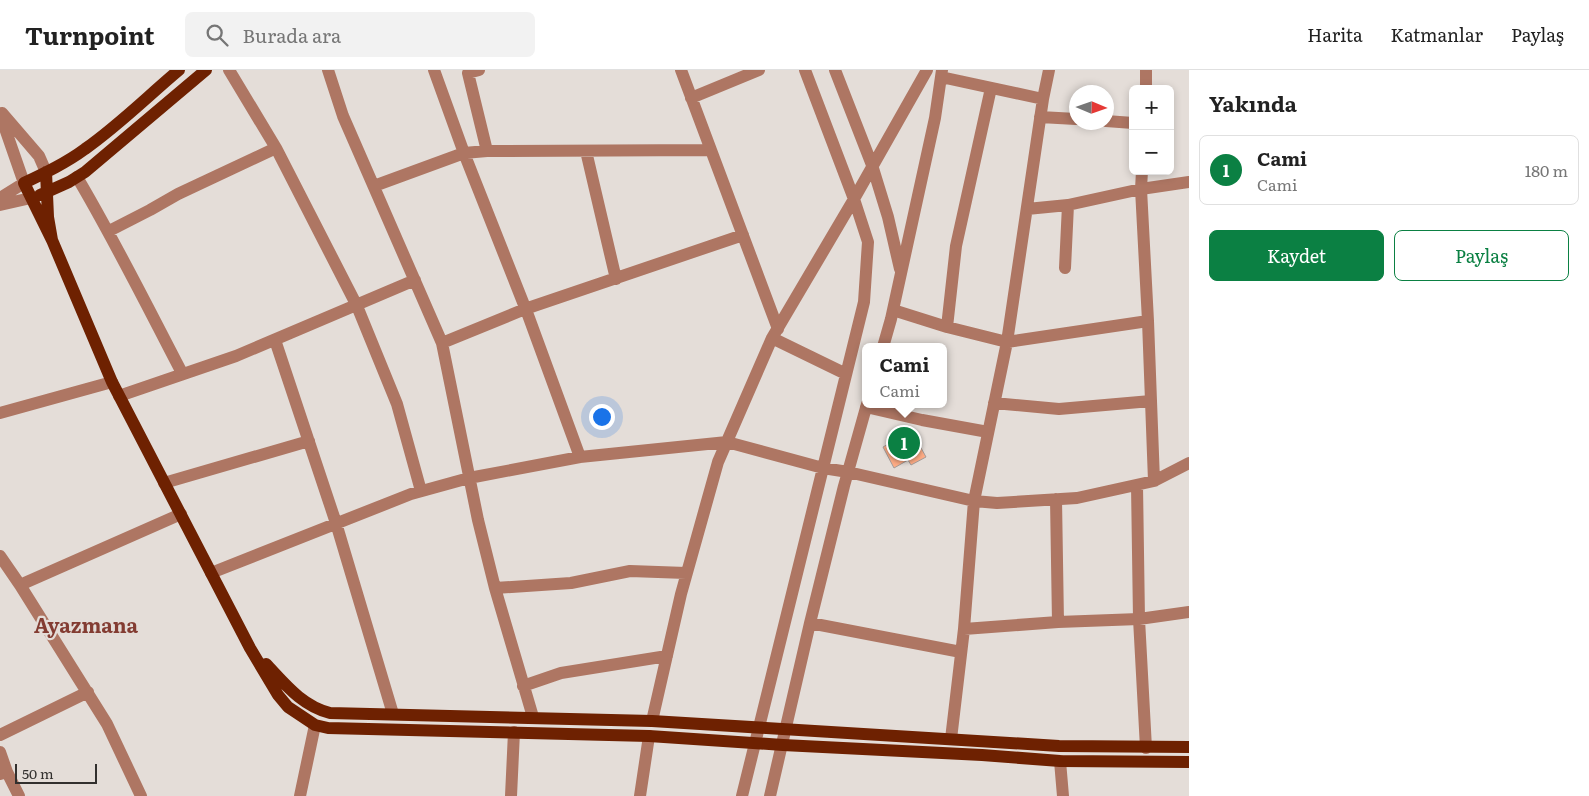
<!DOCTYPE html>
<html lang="tr">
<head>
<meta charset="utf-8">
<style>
	:root { --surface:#fff; --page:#f2f2f2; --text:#222; --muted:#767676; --line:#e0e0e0; --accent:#0b8043 }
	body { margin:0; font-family:Literata,serif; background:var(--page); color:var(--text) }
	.controls { position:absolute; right:15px; top:15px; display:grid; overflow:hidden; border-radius:8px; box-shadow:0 2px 8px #0003 }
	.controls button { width:45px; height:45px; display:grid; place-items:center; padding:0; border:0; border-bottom:1px solid var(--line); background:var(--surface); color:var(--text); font:25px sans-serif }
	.compass { position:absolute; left:1069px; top:15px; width:45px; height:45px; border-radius:50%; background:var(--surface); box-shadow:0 2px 8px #0003; rotate:92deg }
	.scale { position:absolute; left:15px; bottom:12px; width:82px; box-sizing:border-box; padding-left:5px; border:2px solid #32302e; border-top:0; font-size:14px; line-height:18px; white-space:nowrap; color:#32302e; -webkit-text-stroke:4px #e4ddd8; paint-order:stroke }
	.you { position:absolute; left:601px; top:346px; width:18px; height:18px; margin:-12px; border:4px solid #fff; border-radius:50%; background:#1a73e8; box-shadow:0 0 0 8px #1a73e833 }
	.badge { display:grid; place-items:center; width:32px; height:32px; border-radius:50%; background:var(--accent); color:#fff; font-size:16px; font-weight:700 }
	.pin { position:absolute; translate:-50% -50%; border:2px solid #fff; box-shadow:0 1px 5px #0006 }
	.popup { position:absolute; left:862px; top:273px; width:85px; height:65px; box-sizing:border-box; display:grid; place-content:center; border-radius:8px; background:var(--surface); filter:drop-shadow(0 1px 4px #0005); font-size:16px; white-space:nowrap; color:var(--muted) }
	.popup b { font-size:19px; color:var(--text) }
	.popup::after { content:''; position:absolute; left:50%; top:100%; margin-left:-10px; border:10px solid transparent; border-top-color:var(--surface) }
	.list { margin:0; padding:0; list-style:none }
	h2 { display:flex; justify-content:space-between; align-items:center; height:65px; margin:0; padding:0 20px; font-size:21px }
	h2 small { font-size:16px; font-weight:400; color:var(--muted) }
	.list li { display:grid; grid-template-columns:32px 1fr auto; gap:15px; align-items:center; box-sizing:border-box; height:70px; margin:0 10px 10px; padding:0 10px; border:1px solid var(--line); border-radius:8px }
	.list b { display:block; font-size:19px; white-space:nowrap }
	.list p { margin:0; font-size:16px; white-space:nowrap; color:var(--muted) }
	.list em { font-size:16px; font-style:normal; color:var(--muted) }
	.actions { display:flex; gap:10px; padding:15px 20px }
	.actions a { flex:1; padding:11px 0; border:1px solid var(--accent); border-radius:8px; text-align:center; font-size:18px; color:var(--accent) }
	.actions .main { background:var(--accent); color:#fff }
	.icon { flex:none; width:28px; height:28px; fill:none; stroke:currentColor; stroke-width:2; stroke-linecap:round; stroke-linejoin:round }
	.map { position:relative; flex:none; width:1189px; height:726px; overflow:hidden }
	header { display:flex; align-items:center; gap:30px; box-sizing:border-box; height:70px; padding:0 25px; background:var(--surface); border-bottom:1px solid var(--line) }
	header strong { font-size:24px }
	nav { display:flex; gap:28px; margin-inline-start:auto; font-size:18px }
	.search { width:350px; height:45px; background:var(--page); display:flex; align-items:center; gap:12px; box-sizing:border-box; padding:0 18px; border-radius:8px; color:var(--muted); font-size:19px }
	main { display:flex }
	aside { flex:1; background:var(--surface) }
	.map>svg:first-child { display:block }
	.building { fill:#feac85; stroke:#a49c99 }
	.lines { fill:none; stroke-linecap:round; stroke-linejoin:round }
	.minor { stroke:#ae7663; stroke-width:12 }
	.major { stroke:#6e2101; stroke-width:12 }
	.labels { text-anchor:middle; stroke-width:4.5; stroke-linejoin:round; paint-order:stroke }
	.district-label { font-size:20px; font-weight:bold; fill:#833c32; stroke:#e4ddd8 }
</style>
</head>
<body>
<header>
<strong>Turnpoint</strong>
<div class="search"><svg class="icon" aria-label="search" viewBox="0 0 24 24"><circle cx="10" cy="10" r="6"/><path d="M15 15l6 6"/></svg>Burada ara</div>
<nav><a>Harita</a><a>Katmanlar</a><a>Paylaş</a></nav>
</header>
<main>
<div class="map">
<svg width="1189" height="726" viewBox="0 0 1189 726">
	<rect width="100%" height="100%" fill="#e4ddd8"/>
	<path class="building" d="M 909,356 L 926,387 L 911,395 L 908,390 L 894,398 L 883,377 L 897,369 L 894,364 Z"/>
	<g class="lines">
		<path class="minor" d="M 229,0 L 276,78 L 357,236 L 397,334 L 421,421
			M 328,0 L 343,46 L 442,273 L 478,450 L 495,518 L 533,647
			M 434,0 L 464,83 L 487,81
			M 479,0 L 468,3 L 487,81 L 711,80
			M 681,0 L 778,259
			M 835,0 L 872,95 L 888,147 L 900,199
			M 941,7 L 1043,29 L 1049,0
			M 1146,19 L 1146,0
			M 691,28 L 759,0
			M 2,43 L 39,86 L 46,102
			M 0,44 L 24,113 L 0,128
			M 1040,47 L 1076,49
			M 1106,51 L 1133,53
			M 586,81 L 616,209
			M 77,107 C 115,171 148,238 182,303
			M 374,116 L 464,83 L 528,245 L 580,387 L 727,372 L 823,398 L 848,402 L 974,431 L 964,559 L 951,669
			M 0,135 L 31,128
			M 1027,139 L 1068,135 L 1141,119 L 1142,101
			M 109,161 L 150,140 L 178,124 L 276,78
			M 1065,198 L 1068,135
			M 893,240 L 947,257 L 956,176 L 991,18
			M 1148,251 L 1154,411 L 1077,428 L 997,433 L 974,431 L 1007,272 Z
			M 1148,251 L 1141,119 L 1189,112
			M 947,257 L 1007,272 L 1043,29
			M 772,268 L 846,304
			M 275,270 L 336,453 L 393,644
			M 442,273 L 525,239 L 743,165
			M 883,277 L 891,249 L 935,48 L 942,0
			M 119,326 L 236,286 L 415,210
			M 994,333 L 1059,339 L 1151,331
			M 866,337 L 922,350 L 988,362
			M 0,343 L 112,312
			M 1154,411 L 1189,393
			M 164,413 L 309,371
			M 1137,415 L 1139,549 L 1146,678
			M 1056,429 L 1058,552
			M 0,486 L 20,515 L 107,654 L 141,726
			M 211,503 L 411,424 L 469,408 L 580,387
			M 20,515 L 181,444
			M 495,518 L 571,513 L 630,501 L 686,503
			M 810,553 L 961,582
			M 964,559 L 1058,552 L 1139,549 L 1189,542
			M 523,616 L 561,603 L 667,586
			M 652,651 L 681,524 L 718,392 L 772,268 L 854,129 L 927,0
			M 0,665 L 88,622
			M 0,682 L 7,702 L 0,704
			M 1060,691 L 1063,726
			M 7,702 L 19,726
			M 300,726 L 315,655
			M 511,726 L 514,662
			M 640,726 L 649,666
			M 742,726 L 864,232 L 868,172 L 854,129 L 805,0
			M 770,726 L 810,553 L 844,416 L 867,334"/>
		<path class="major" d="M 46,102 L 48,147 L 52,170 L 24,113 C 45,103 66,93 85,79 C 118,56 148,26 179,0
			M 40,125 L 69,112 L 85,102 L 206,0
			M 52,170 L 112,312 L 250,578 L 278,625 L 288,637 L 315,655 L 328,658 L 649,666 L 783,675 L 982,685 L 1060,691 L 1189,692
			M 266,594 C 285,614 302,636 330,643 L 652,651 L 1059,676 L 1189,677"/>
	</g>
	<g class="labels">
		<g class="district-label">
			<text x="86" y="563">Ayazmana</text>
		</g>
	</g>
</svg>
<div class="controls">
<button>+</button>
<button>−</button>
</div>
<svg class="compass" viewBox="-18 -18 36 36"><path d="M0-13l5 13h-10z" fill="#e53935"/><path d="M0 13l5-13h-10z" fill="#767676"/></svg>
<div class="scale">50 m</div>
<div class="you"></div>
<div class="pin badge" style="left:904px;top:373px">1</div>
<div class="popup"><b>Cami</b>Cami</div>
</div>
<aside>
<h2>Yakında<small></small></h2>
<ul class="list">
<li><span class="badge">1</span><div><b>Cami</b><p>Cami</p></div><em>180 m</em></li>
</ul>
<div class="actions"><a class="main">Kaydet</a><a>Paylaş</a></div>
</aside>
</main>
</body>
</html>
